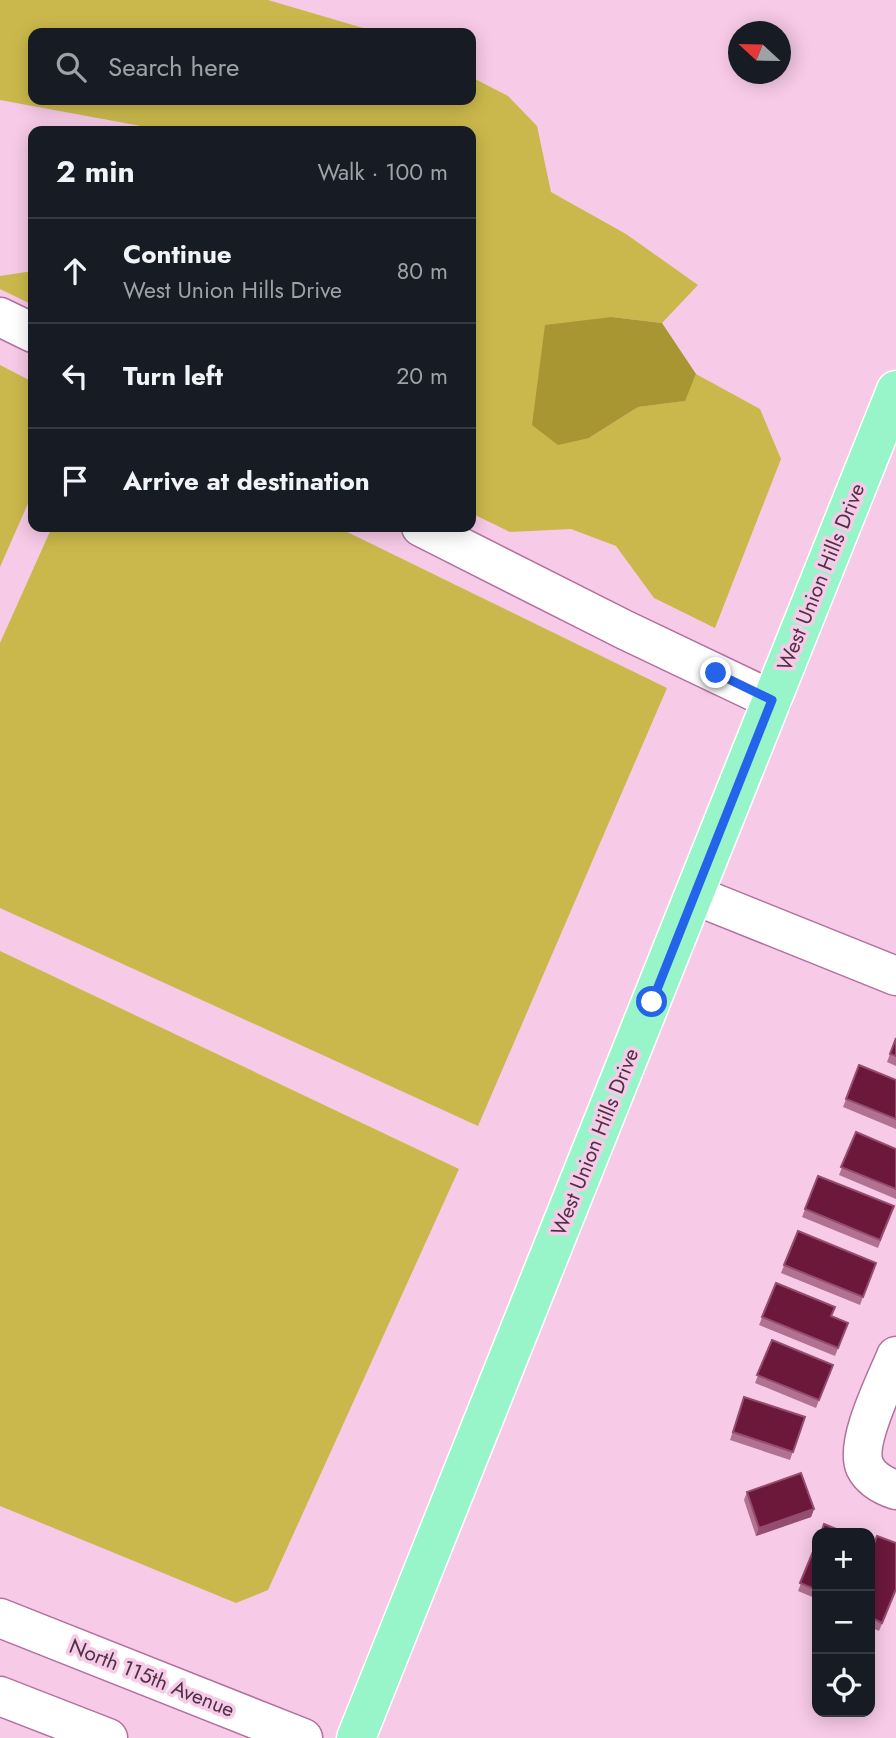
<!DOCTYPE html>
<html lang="en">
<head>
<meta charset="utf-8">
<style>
	:root { --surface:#171b24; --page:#242831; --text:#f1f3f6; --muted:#9ea1a6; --line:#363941 }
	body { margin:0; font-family:Jost,sans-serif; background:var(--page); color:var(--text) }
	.controls { position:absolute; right:21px; bottom:21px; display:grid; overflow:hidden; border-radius:14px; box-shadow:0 4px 18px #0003 }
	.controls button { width:63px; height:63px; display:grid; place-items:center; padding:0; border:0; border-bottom:2px solid var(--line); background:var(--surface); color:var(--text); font:35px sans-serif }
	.compass { position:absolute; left:728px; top:21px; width:63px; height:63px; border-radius:50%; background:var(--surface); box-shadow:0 4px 18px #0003; rotate:292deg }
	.stop { position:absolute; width:21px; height:21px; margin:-16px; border:5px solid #2563eb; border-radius:50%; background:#fff }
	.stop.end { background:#2563eb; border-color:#fff; box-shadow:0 2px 7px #0008 }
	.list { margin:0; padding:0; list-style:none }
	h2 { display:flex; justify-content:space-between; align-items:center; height:91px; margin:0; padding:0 28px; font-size:30px }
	h2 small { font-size:23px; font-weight:400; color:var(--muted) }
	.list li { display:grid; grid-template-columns:46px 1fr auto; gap:21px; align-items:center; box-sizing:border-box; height:105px; padding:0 28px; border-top:2px solid var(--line) }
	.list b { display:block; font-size:26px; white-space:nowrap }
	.list p { margin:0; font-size:23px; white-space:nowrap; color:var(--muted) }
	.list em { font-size:23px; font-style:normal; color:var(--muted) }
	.icon { flex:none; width:38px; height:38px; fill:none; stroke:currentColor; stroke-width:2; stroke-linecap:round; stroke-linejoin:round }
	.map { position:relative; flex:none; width:896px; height:1738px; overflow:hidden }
	.search { position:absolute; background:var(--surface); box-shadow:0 4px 18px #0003; left:28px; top:28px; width:448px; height:77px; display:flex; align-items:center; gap:18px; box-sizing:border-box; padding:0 24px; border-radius:14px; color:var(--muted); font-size:26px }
	.panel { position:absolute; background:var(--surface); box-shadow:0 4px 18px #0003; left:28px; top:126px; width:448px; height:406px; border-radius:14px }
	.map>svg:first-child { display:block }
	.green { fill:#cbb84c }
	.forest { fill:#a79632 }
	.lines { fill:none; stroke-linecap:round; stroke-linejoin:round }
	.minor-casing { stroke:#b3709e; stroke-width:41 }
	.major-casing { stroke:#fff; stroke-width:41 }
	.minor { stroke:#fff; stroke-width:38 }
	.major { stroke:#98f4c9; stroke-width:38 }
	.wall { fill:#b17191 }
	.shaded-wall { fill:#954d6f }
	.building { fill:#6b183b; stroke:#954d6f; stroke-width:2 }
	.route { stroke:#2563eb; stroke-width:9 }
	.labels { text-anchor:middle; stroke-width:7; stroke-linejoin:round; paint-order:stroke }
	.street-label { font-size:21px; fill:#4f3246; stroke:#f7cae7 }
</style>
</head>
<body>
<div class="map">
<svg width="896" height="1738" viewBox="0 0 896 1738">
	<rect width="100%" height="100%" fill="#f7cae7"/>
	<path class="green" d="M 0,0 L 268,0 L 380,33 L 33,33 L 33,100 L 471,100 L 471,77 L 508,96 L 537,126 L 551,192 L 626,234 L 698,285 L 662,323 L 612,317 L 589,438 L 638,407 L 684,401 L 696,374 L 760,409 L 781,459 L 715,628 L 654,598 L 616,546 L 571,529 L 510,532 L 471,513 L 471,131 L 168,131 L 0,100 Z
		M 33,271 L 33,305 L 0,289 L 0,276 Z
		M 0,365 L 33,382 L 33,492 L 0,567 Z
		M 52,527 L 337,527 L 667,688 L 478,1126 L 0,908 L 0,643 Z
		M 0,951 L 459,1169 L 268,1590 L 236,1603 L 0,1506 Z"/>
	<path class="forest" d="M 612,317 L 662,323 L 696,374 L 685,401 L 638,407 L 589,438 L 558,445 L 532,425 L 545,325 Z"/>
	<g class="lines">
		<g class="minor-casing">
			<path id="minor" d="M 0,317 L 33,333
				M 421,527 L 625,630 L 772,700
				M 694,895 L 896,976
				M 896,1356 C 886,1381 854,1443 865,1467 C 871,1479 884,1486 896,1490
				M 0,1618 L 303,1738
				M 0,1696 L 108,1738"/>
		</g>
		<g class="major-casing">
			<path id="major" d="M 356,1738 L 896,390"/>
		</g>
		<use href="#minor" class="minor"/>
		<use href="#major" class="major"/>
	</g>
	<path class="wall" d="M 896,1038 L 896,1066 L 887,1062 Z
		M 859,1065 L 896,1080 L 896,1129 L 843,1107 Z
		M 856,1132 L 896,1149 L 896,1199 L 839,1175 Z
		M 818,1176 L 894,1206 L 878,1248 L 802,1217 Z
		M 798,1231 L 876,1263 L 860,1305 L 781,1273 Z
		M 776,1283 L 832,1316 L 848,1323 L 835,1356 L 759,1325 Z
		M 772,1340 L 833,1365 L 816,1408 L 755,1383 Z
		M 744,1397 L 805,1417 L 790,1460 L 730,1440 Z
		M 747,1492 L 814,1509 L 811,1517 L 756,1536 L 744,1500 Z
		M 817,1542 L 817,1599 L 798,1591 Z
		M 870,1553 L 896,1590 L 879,1631 L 870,1627 Z"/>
	<path class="shaded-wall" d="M 814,1509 L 811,1517 L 756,1536 L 759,1528 Z"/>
	<path class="building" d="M 896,1038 L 896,1056 L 890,1054 Z
		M 859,1065 L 896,1080 L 896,1119 L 846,1099 Z
		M 856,1132 L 896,1149 L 896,1189 L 841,1167 Z
		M 818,1176 L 894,1206 L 880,1240 L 805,1209 Z
		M 798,1231 L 876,1263 L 863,1297 L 784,1265 Z
		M 776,1283 L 835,1307 L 831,1316 L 848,1323 L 838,1348 L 762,1317 Z
		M 772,1340 L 833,1365 L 819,1400 L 757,1375 Z
		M 744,1397 L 805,1417 L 793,1452 L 733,1432 Z
		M 801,1473 L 814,1509 L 759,1528 L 747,1492 Z
		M 824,1524 L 846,1533 L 821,1533 Z
		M 877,1536 L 896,1543 L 896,1589 L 882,1623 L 870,1617 L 870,1553 Z
		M 817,1542 L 817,1590 L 800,1583 Z"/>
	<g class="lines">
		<path class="route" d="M 652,1002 L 772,700 L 716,673"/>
	</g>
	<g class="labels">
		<g class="street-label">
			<text transform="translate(821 577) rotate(-68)" y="7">West Union Hills Drive</text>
			<text transform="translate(595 1142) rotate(-68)" y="7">West Union Hills Drive</text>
			<text transform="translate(152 1678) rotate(22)" y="7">North 115th Avenue</text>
		</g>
	</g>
</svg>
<div class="controls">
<button>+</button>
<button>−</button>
<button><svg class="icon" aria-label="locate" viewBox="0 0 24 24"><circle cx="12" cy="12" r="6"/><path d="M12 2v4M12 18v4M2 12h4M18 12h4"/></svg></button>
</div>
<svg class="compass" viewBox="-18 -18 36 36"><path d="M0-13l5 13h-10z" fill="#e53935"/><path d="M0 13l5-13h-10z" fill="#9ea1a6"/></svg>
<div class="stop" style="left:652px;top:1002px"></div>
<div class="stop end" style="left:716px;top:673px"></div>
<div class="search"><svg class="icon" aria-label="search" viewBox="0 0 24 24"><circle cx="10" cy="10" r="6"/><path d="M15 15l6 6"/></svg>Search here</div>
<section class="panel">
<h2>2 min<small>Walk · 100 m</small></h2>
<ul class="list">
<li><svg class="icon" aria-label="ahead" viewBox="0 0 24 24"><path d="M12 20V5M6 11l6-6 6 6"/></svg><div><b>Continue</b><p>West Union Hills Drive</p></div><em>80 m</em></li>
<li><svg class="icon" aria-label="left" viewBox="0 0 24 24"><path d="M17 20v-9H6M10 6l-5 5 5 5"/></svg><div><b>Turn left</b></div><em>20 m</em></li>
<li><svg class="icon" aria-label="arrive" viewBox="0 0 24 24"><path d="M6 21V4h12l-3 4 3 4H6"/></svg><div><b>Arrive at destination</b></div></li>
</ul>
</section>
</div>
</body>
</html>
